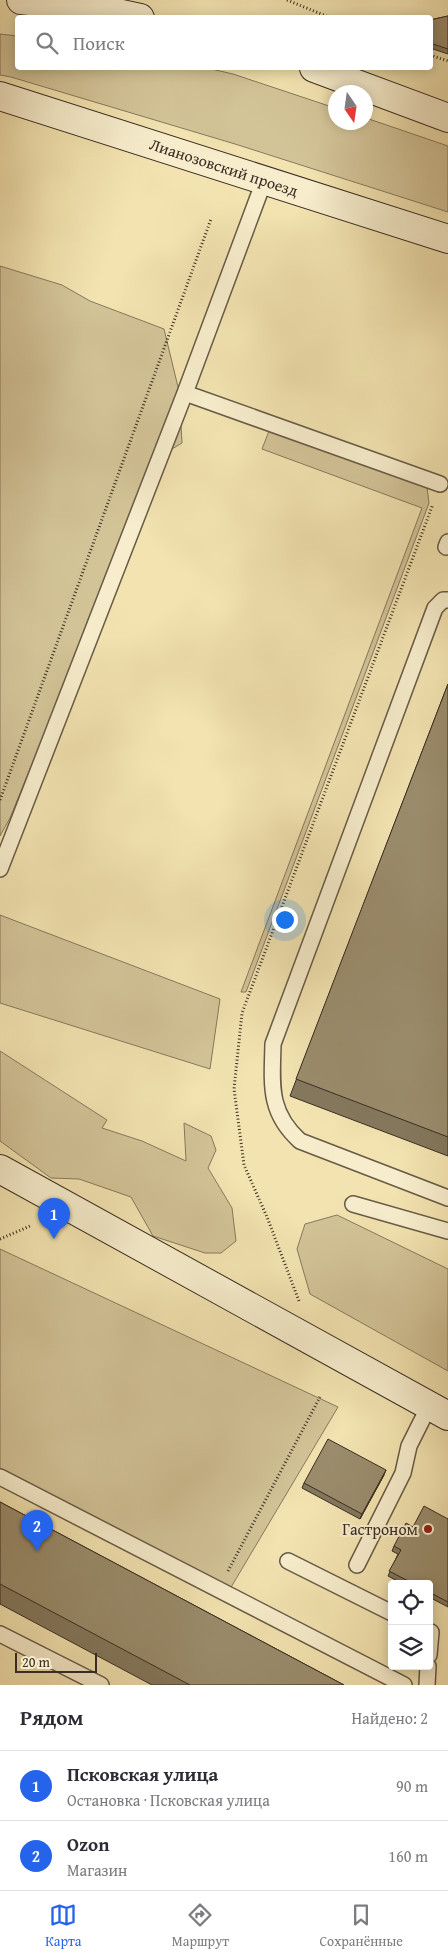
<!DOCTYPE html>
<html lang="ru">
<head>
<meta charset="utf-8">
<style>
	:root { --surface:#fff; --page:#f2f2f3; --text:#2b2b33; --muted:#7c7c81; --line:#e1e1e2; --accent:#2563eb }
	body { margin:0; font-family:"Gentium Book Plus",serif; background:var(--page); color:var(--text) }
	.controls { position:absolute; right:15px; bottom:15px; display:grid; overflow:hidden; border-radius:5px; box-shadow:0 2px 12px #0003 }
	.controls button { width:45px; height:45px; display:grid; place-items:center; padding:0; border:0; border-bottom:1px solid var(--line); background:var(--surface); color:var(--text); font:25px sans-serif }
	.compass { position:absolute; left:328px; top:85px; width:45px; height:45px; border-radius:50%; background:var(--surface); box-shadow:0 2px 12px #0003; rotate:167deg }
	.scale { position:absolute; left:15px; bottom:12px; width:82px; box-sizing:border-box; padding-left:5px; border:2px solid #3a2e23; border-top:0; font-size:14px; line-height:18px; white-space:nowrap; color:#3a2e23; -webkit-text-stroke:4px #f7edcc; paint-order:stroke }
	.you { position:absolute; left:284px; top:919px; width:18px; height:18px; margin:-12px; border:4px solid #fff; border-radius:50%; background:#1a73e8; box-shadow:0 0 0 8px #1a73e833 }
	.badge { display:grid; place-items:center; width:32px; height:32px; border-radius:50%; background:var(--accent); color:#fff; font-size:16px; font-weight:700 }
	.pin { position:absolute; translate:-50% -41px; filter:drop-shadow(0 1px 2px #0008) }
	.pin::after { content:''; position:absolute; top:26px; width:18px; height:15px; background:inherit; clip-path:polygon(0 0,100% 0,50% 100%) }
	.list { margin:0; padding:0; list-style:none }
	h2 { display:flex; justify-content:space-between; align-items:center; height:65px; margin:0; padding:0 20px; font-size:21px }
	h2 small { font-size:16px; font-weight:400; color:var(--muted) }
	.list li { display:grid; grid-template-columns:32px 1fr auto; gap:15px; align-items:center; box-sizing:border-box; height:70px; padding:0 20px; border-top:1px solid var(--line) }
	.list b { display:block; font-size:19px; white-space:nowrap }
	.list p { margin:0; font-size:16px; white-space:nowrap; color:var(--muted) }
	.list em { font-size:16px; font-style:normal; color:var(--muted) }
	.icon { flex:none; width:28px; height:28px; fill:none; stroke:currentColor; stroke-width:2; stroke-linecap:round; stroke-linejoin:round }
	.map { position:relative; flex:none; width:448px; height:1685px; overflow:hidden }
	.search { position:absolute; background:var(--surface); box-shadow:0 2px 12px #0003; left:15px; right:15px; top:15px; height:55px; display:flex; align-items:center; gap:12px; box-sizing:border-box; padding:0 18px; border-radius:5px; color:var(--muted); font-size:19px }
	.sheet { height:205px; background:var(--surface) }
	nav { display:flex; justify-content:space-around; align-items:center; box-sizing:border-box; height:70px; border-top:1px solid var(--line); background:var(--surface); font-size:14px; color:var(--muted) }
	nav a { display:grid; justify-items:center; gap:2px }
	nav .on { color:var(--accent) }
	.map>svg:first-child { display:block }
	.green { fill:#d3c498; stroke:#86795e }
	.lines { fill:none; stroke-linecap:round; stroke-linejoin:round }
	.lane-casing { stroke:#685b46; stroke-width:18 }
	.secondary-casing { stroke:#3a2e23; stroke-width:30 }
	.path { stroke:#3a2e23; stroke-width:3; stroke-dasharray:1 2.5; stroke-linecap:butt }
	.lane { stroke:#f7edcc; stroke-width:15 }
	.secondary { stroke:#f7edcc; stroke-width:28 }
	.wall { fill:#84785d; stroke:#3a2e23 }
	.shaded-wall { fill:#6c624c; stroke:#3a2e23 }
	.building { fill:#9a8c6c; stroke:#3a2e23 }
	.poi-dot { fill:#8f2418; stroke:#f7edcc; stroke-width:2 }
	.labels { text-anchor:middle; stroke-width:4; stroke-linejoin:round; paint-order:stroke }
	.street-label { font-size:16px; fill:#3a2e23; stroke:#f7edcc }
	.poi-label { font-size:16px; fill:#3a2e23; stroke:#f7edcc; text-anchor:end }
</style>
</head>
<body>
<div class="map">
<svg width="448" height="1685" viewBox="0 0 448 1685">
	<rect width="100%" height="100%" fill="#f2e3b0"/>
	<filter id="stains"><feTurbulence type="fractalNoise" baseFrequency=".004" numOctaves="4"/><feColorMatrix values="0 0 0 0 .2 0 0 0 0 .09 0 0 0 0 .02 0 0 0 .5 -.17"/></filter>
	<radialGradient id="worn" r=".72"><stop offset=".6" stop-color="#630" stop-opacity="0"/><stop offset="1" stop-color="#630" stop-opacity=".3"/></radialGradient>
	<path class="green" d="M 0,34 L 17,36 L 18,68 L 207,68 L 233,74 L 335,108 L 336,122 L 366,122 L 366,118 L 448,146 L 448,212 L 235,144 L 11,77 L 0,75 Z
		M 0,266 L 62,285 L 90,301 L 164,329 L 179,391 L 182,443 L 152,461 L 144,489 L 10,818 L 0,836 Z
		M 269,431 L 427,487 L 429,503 L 246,992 L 241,992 L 422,508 L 262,449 Z
		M 0,915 L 220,999 L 210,1069 L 0,1003 Z
		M 0,1051 L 107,1120 L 102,1128 L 142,1141 L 186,1161 L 184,1123 L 211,1136 L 216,1150 L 208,1168 L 232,1208 L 236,1241 L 221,1253 L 205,1253 L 153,1236 L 131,1197 L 79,1179 L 51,1178 L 0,1141 Z
		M 337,1215 L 448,1269 L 448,1371 L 310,1294 L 297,1249 L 305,1224 Z
		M 0,1249 L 338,1407 L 227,1594 L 0,1478 Z"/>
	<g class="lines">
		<g class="lane-casing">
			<path id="lane" d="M 185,393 L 440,484
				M 446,547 L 448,542
				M 448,600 L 443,600 L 435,608 L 273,1044 C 272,1085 268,1112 300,1141 L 448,1198
				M 0,869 L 185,393 L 264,181
				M 353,1204 L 448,1231
				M 0,1477 L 404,1685
				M 288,1561 L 392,1613
				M 357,1565 L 403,1473 L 409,1446 L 429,1406
				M 429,1632 L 431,1632 L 429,1655
				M 0,1634 L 101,1685
				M 427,1685 L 428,1666"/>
		</g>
		<g class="secondary-casing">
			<path id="secondary" d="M 21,0 L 99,9 L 140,18
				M 314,68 L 448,118
				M 0,96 L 448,239
				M 0,1169 L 448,1416"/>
		</g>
		<path class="path" d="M 287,0 L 331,18
			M 430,55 L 448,61
			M 0,800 L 211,219
			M 0,1239 L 30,1226
			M 299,1301 L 267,1217 L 244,1165 L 234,1089 L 242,1013 L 433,504
			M 228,1571 L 320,1397"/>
		<use href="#lane" class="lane"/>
		<use href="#secondary" class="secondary"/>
	</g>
	<path class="wall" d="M 448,16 L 448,54 L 430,48 L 430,20 Z
		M 448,684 L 448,1156 L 290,1096 Z
		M 384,1475 L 360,1519 L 302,1488 L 304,1483 Z
		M 0,1502 L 344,1685 L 152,1685 L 0,1604 Z
		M 448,1519 L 448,1607 L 429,1597 L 429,1584 L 403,1584 L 388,1576 L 398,1554 L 392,1551 L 394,1546 L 413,1527 Z"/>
	<path class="shaded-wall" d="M 386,1470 L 384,1475 L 360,1519 L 362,1514 Z"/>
	<path class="building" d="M 448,16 L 448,49 L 430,43 L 430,20 Z
		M 448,684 L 448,1137 L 296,1079 Z
		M 328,1439 L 386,1470 L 362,1514 L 304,1483 Z
		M 0,1502 L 344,1685 L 190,1685 L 0,1584 Z
		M 424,1506 L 448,1519 L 448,1602 L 429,1592 L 429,1584 L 414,1584 L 389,1571 L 401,1550 L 394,1546 L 406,1523 L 413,1527 Z"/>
	<circle class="poi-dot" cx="428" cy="1529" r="5"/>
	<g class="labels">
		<g class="street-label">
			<text transform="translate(224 167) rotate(18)" y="6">Лианозовский проезд</text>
		</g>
		<g class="poi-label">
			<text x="418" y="1535">Гастроном</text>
		</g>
	</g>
	<rect width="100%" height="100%" filter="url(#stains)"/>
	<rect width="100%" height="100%" fill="url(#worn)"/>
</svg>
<div class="controls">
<button><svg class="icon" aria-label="locate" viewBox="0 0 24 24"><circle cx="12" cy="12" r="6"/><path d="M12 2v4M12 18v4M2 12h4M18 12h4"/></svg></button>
<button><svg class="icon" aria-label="layers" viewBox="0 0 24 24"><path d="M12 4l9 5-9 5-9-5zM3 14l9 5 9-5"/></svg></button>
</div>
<svg class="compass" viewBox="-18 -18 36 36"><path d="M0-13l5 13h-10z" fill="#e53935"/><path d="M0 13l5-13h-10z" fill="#7c7c81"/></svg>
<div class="scale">20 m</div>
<div class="you"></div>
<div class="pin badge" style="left:54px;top:1239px">1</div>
<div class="pin badge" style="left:37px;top:1551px">2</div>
<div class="search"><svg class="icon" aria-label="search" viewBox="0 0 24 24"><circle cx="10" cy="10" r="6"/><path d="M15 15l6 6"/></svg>Поиск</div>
</div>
<section class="sheet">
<h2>Рядом<small>Найдено: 2</small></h2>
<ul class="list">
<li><span class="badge">1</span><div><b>Псковская улица</b><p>Остановка · Псковская улица</p></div><em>90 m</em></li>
<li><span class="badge">2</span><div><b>Ozon</b><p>Магазин</p></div><em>160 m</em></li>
</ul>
</section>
<nav>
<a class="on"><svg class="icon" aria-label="map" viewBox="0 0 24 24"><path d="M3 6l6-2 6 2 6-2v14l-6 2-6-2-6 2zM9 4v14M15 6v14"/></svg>Карта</a>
<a><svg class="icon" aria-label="directions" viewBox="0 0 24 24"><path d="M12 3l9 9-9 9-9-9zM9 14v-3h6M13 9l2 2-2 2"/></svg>Маршрут</a>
<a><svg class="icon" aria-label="saved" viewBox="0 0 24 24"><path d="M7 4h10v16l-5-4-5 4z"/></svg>Сохранённые</a>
</nav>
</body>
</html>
